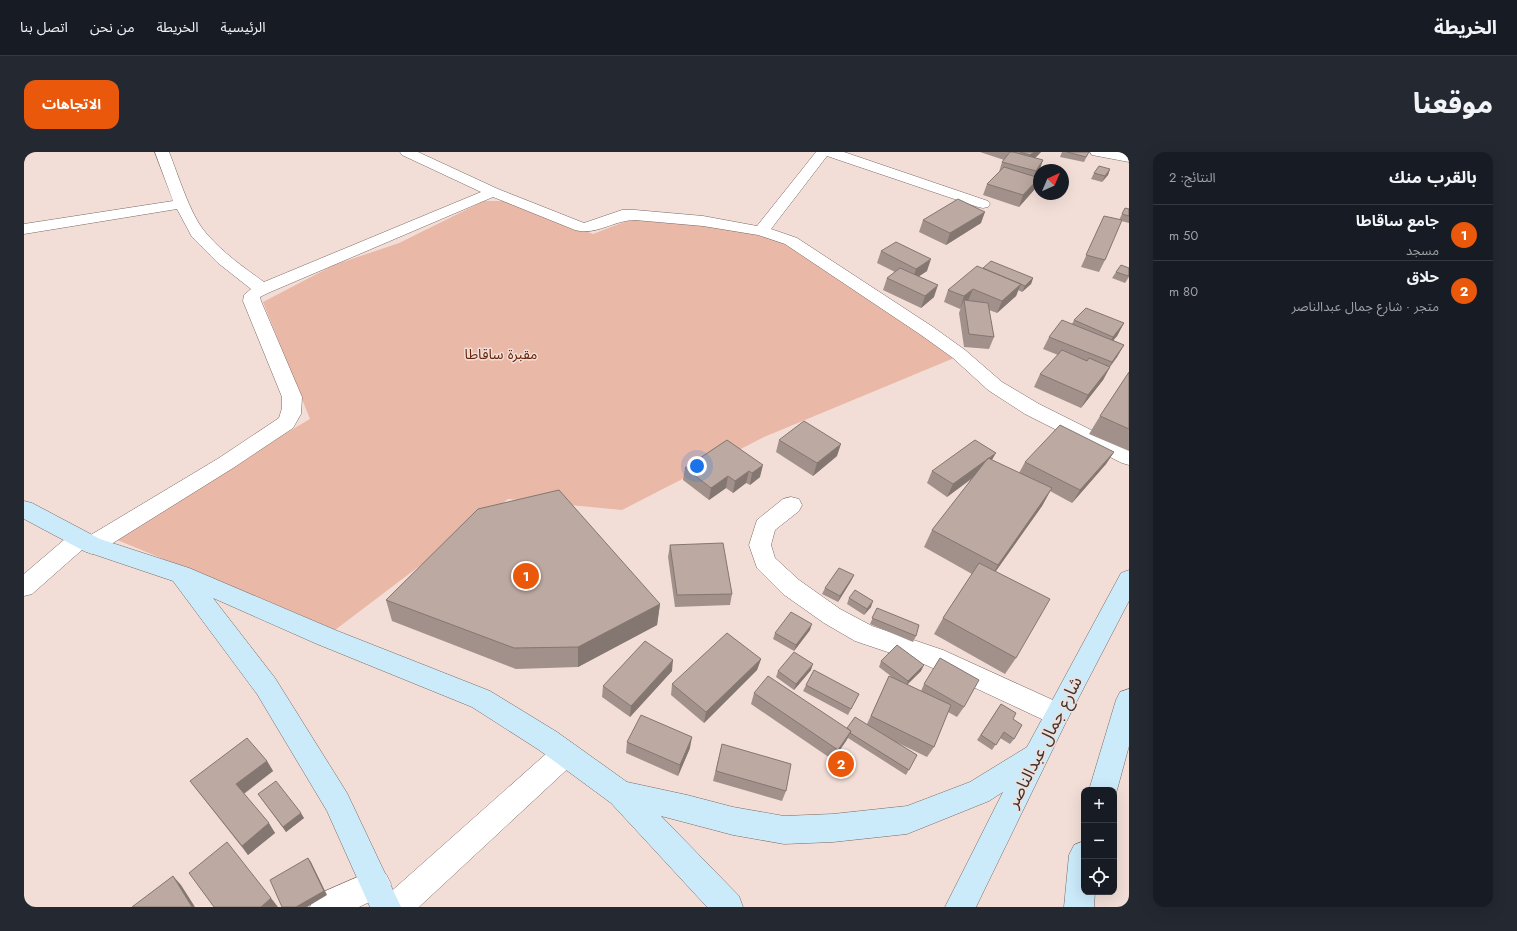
<!DOCTYPE html>
<html lang="ar">
<head>
<meta charset="utf-8">
<style>
	:root { --surface:#171b24; --page:#242831; --text:#f1f3f6; --muted:#9ea1a6; --line:#363941; --accent:#ea580c }
	body { margin:0; font-family:Jost,"Noto Sans Arabic",sans-serif; background:var(--page); color:var(--text); direction:rtl }
	.controls { position:absolute; right:12px; bottom:12px; display:grid; overflow:hidden; border-radius:8px; box-shadow:0 4px 16px #0002 }
	.controls button { width:36px; height:36px; display:grid; place-items:center; padding:0; border:0; border-bottom:1px solid var(--line); background:var(--surface); color:var(--text); font:20px sans-serif }
	.compass { position:absolute; left:1009px; top:12px; width:36px; height:36px; border-radius:50%; background:var(--surface); box-shadow:0 4px 16px #0002; rotate:44deg }
	.you { position:absolute; left:673px; top:314px; width:14px; height:14px; margin:-10px; border:3px solid #fff; border-radius:50%; background:#1a73e8; box-shadow:0 0 0 6px #1a73e833 }
	.badge { display:grid; place-items:center; width:26px; height:26px; border-radius:50%; background:var(--accent); color:#fff; font-size:13px; font-weight:700 }
	.pin { position:absolute; translate:-50% -50%; border:2px solid #fff; box-shadow:0 1px 4px #0006 }
	.list { margin:0; padding:0; list-style:none }
	h2 { display:flex; justify-content:space-between; align-items:center; height:52px; margin:0; padding:0 16px; font-size:17px }
	h2 small { font-size:13px; font-weight:400; color:var(--muted) }
	.list li { display:grid; grid-template-columns:26px 1fr auto; gap:12px; align-items:center; box-sizing:border-box; height:56px; padding:0 16px; border-top:1px solid var(--line) }
	.list b { display:block; font-size:15px; white-space:nowrap }
	.list p { margin:0; font-size:13px; white-space:nowrap; color:var(--muted) }
	.list em { font-size:13px; font-style:normal; color:var(--muted) }
	.icon { flex:none; width:22px; height:22px; fill:none; stroke:currentColor; stroke-width:2; stroke-linecap:round; stroke-linejoin:round }
	.map { position:relative; flex:none; width:1105px; height:755px; overflow:hidden; direction:ltr; border-radius:12px }
	header { display:flex; align-items:center; gap:24px; box-sizing:border-box; height:56px; padding:0 20px; background:var(--surface); border-bottom:1px solid var(--line) }
	header strong { font-size:19px }
	nav { display:flex; gap:22px; margin-inline-start:auto; font-size:14px }
	.intro { display:flex; align-items:center; justify-content:space-between; box-sizing:border-box; height:96px; padding:0 24px }
	h1 { margin:0; font-size:28px }
	.button { padding:10px 18px; border-radius:12px; background:var(--accent); color:#fff; font-size:14px; font-weight:700 }
	main { display:flex; gap:24px; padding:0 24px }
	aside { flex:1; background:var(--surface); border-radius:12px; box-shadow:0 4px 16px #0002 }
	.map>svg:first-child { display:block }
	.green { fill:#eab8a7 }
	.lines { fill:none; stroke-linecap:round; stroke-linejoin:round }
	.street-casing { stroke:#7a6963; stroke-width:1 }
	.secondary-casing { stroke:#7a6963; stroke-width:1 }
	.street { fill:#fff; fill-rule:evenodd }
	.secondary { fill:#cbeafa; fill-rule:evenodd }
	.wall { fill:#a2918b }
	.shaded-wall { fill:#847671 }
	.building { fill:#bca9a2; stroke:#847671 }
	.labels { text-anchor:middle; stroke-width:3; stroke-linejoin:round; paint-order:stroke }
	.park-label { font-size:14px; fill:#65250c; stroke:#f2ded7 }
	.near-street-label { font-size:17px; fill:#3a322f; stroke:#f2ded7 }
</style>
</head>
<body>
<header>
<strong>الخريطة</strong>
<nav><a>الرئيسية</a><a>الخريطة</a><a>من نحن</a><a>اتصل بنا</a></nav>
</header>
<div class="intro"><h1>موقعنا</h1><a class="button">الاتجاهات</a></div>
<main>
<aside>
<h2>بالقرب منك<small>النتائج: 2</small></h2>
<ul class="list">
<li><span class="badge">1</span><div><b>جامع ساقاطا</b><p>مسجد</p></div><em>50 m</em></li>
<li><span class="badge">2</span><div><b>حلاق</b><p>متجر · شارع جمال عبدالناصر</p></div><em>80 m</em></li>
</ul>
</aside>
<div class="map">
<svg width="1105" height="755" viewBox="0 0 1105 755">
	<rect width="100%" height="100%" fill="#f2ded7"/>
	<path class="green" d="M 460,49 L 487,49 L 569,82 L 613,65 L 685,71 L 756,87 L 935,204 L 740,285 L 598,358 L 484,347 L 311,478 L 86,385 L 286,267 L 239,150 L 310,113 L 375,91 Z"/>
	<g class="lines">
		<g class="street-casing">
			<path id="street" d="M 131,0 L 145,0 C 154,22 166,63 182,81 C 198,100 219,115 240,130 L 457,40 L 378,3 L 376,0 L 394,0 L 474,37 L 560,71 L 598,58 L 611,58 L 679,64 L 733,74 L 792,0 L 820,0 L 964,49 L 966,52 L 964,55 L 959,56 L 954,55 L 803,4 L 747,77 L 773,86 L 909,175 L 941,198 L 978,230 L 1015,252 L 1105,297 L 1105,313 L 1098,311 L 1001,262 L 964,238 L 929,206 L 897,183 L 761,92 L 734,83 L 679,74 L 611,68 C 590,68 572,84 551,78 L 469,45 L 244,141 L 236,145 L 237,149 L 278,245 L 277,262 L 269,276 L 209,316 L 76,399 L 68,402 L 60,399 L 59,397 L 8,442 L 0,444 L 0,422 L 48,381 L 56,379 L 64,381 L 65,384 L 195,306 L 255,266 L 258,256 L 258,245 L 219,149 L 220,143 L 227,137 L 194,111 L 168,85 L 153,57 L 0,82 L 0,72 L 149,49 Z
				M 1066,0 L 1095,0 L 1105,2 L 1105,10 L 1068,3 Z
				M 767,345 L 775,347 L 778,353 L 775,359 L 751,378 L 747,393 L 751,406 L 775,428 L 816,457 L 848,474 L 919,498 L 1042,554 L 1046,562 L 1042,570 L 1033,574 L 1024,570 L 902,513 L 831,489 L 800,471 L 759,442 L 733,416 L 725,393 L 733,368 L 759,347 Z
				M 541,590 L 550,593 L 554,602 L 550,611 L 395,755 L 358,755 L 362,744 L 532,593 Z
				M 352,717 L 362,722 L 367,732 L 362,742 L 335,755 L 286,755 L 290,744 Z"/>
		</g>
		<g class="secondary-casing">
			<path id="secondary" d="M 0,349 L 8,351 L 76,387 L 165,416 L 311,478 L 466,539 L 533,580 L 603,630 L 663,643 L 709,655 L 760,664 L 809,662 L 883,654 L 946,630 L 1003,595 L 1097,421 L 1105,418 L 1105,449 L 1042,570 L 952,755 L 921,755 L 979,640 L 965,649 L 883,682 L 809,690 L 760,692 L 709,683 L 637,664 L 715,744 L 719,755 L 683,755 L 587,651 L 515,598 L 448,555 L 293,492 L 189,446 L 251,526 L 323,641 L 377,755 L 346,755 L 303,659 L 233,542 L 149,429 L 60,399 L 0,367 Z
				M 1105,537 L 1105,594 L 1093,638 L 1090,644 L 1090,638 L 1065,638 L 1092,548 L 1096,540 Z
				M 1060,689 L 1060,740 L 1071,740 L 1070,755 L 1040,755 L 1045,703 L 1050,693 Z"/>
		</g>
		<use href="#street" class="street"/>
		<use href="#secondary" class="secondary"/>
	</g>
	<path class="wall" d="M 956,0 L 1017,0 L 1011,6 L 1015,18 L 1011,25 L 1015,26 L 1010,38 L 995,55 L 959,43 L 963,32 L 975,20 L 978,10 L 980,8 Z
		M 1038,0 L 1065,0 L 1060,10 L 1036,5 Z
		M 1086,17 L 1084,23 L 1078,30 L 1067,27 L 1070,21 Z
		M 1101,56 L 1105,57 L 1105,71 L 1097,69 L 1081,108 L 1075,120 L 1057,115 L 1080,64 L 1095,68 Z
		M 899,68 L 957,71 L 922,93 L 895,80 Z
		M 857,99 L 903,119 L 895,124 L 910,145 L 897,156 L 859,138 L 863,126 L 871,120 L 853,111 Z
		M 959,116 L 1009,126 L 1007,132 L 998,140 L 994,138 L 992,144 L 973,161 L 965,158 L 970,185 L 965,197 L 940,195 L 935,161 L 937,155 L 936,157 L 920,150 L 924,138 Z
		M 1105,116 L 1105,125 L 1101,131 L 1088,126 L 1092,120 Z
		M 1050,168 L 1100,171 L 1093,184 L 1089,188 L 1100,193 L 1093,205 L 1086,215 L 1079,228 L 1057,256 L 1010,235 L 1016,222 L 1034,203 L 1019,197 L 1025,185 L 1048,172 Z
		M 1105,220 L 1105,299 L 1065,282 L 1076,264 Z
		M 703,288 L 736,325 L 726,333 L 722,331 L 709,341 L 702,336 L 685,348 L 659,328 L 661,316 Z
		M 755,288 L 813,304 L 789,324 L 752,300 Z
		M 1090,300 L 1082,312 L 1048,351 L 1026,339 L 1018,354 L 972,419 L 992,506 L 981,522 L 910,482 L 919,466 L 948,422 L 900,395 L 908,378 L 949,326 L 923,345 L 903,331 L 908,319 L 968,308 L 995,321 L 1001,310 Z
		M 646,393 L 708,442 L 706,453 L 651,455 L 644,405 Z
		M 830,423 L 827,429 L 814,450 L 798,442 L 801,436 Z
		M 825,446 L 847,455 L 840,463 L 823,452 Z
		M 362,448 L 636,452 L 633,473 L 554,515 L 492,517 L 368,469 Z
		M 853,456 L 892,484 L 889,490 L 846,472 Z
		M 786,478 L 770,499 L 749,487 L 751,481 Z
		M 737,507 L 733,518 L 680,571 L 647,543 L 648,532 Z
		M 857,509 L 897,519 L 883,532 L 897,539 L 900,532 L 940,555 L 933,565 L 924,560 L 910,595 L 903,605 L 872,590 L 893,603 L 882,623 L 824,586 L 809,608 L 727,552 L 730,541 L 823,576 L 843,572 L 865,524 L 868,525 L 855,515 Z
		M 787,518 L 770,538 L 752,525 L 754,519 Z
		M 648,519 L 606,565 L 578,545 L 579,534 Z
		M 782,533 L 835,542 L 824,563 L 779,539 Z
		M 977,552 L 989,567 L 990,587 L 986,592 L 976,586 L 968,598 L 953,588 Z
		M 603,590 L 666,596 L 654,624 L 602,601 Z
		M 698,592 L 762,639 L 758,649 L 689,629 Z
		M 243,609 L 249,619 L 220,642 L 251,681 L 224,703 L 166,629 Z
		M 234,642 L 280,666 L 262,680 Z"/>
	<path class="shaded-wall" d="M 1010,0 L 1017,0 L 1002,15 L 1006,3 Z
		M 1019,8 L 1015,20 L 1007,30 L 1012,19 Z
		M 1086,17 L 1084,23 L 1078,30 L 1081,24 Z
		M 1015,26 L 1010,38 L 995,55 L 999,43 Z
		M 961,60 L 957,71 L 922,93 L 926,81 Z
		M 907,107 L 903,119 L 888,129 L 892,117 Z
		M 1009,126 L 1007,132 L 998,140 L 1001,134 Z
		M 997,132 L 992,144 L 973,161 L 978,149 Z
		M 914,133 L 910,145 L 897,156 L 901,144 Z
		M 949,137 L 944,149 L 940,148 L 937,155 L 936,157 L 940,144 Z
		M 1100,171 L 1093,184 L 1082,197 L 1089,185 Z
		M 1100,193 L 1093,205 L 1081,221 L 1086,215 L 1079,228 L 1057,256 L 1064,243 L 1081,222 L 1088,210 Z
		M 817,292 L 813,304 L 789,324 L 793,311 Z
		M 1090,300 L 1082,312 L 1048,351 L 1056,338 Z
		M 972,301 L 965,313 L 923,345 L 929,332 Z
		M 739,313 L 736,325 L 726,333 L 728,321 Z
		M 725,319 L 722,331 L 709,341 L 711,329 Z
		M 704,324 L 702,336 L 685,348 L 687,336 Z
		M 1028,336 L 1018,354 L 964,430 L 974,413 Z
		M 830,423 L 827,429 L 814,450 L 816,444 Z
		M 849,449 L 847,455 L 840,463 L 843,457 Z
		M 636,452 L 633,473 L 554,515 L 554,495 Z
		M 788,472 L 786,478 L 770,499 L 772,493 Z
		M 737,507 L 733,518 L 680,571 L 682,560 Z
		M 649,508 L 648,519 L 606,565 L 607,554 Z
		M 789,512 L 787,518 L 770,538 L 772,532 Z
		M 900,513 L 897,519 L 881,535 L 884,529 Z
		M 827,579 L 822,589 L 809,608 L 814,598 Z
		M 668,585 L 666,596 L 654,624 L 656,613 Z
		M 243,609 L 249,619 L 219,642 L 212,632 Z
		M 277,661 L 280,666 L 262,680 L 259,675 Z
		M 245,671 L 251,681 L 224,703 L 218,694 Z
		M 284,706 L 287,710 L 303,743 L 283,755 L 272,755 Z
		M 149,724 L 157,733 L 171,755 L 168,755 Z
		M 247,746 L 254,755 L 237,755 Z"/>
	<path class="building" d="M 986,0 L 989,0 L 1019,8 L 1012,19 L 978,10 Z
		M 996,0 L 1010,0 L 1006,3 Z
		M 1043,0 L 1065,0 L 1062,5 Z
		M 1075,14 L 1086,17 L 1081,24 L 1070,21 Z
		M 980,15 L 1015,26 L 999,43 L 963,32 Z
		M 934,47 L 961,60 L 926,81 L 899,68 Z
		M 1101,56 L 1105,57 L 1105,64 L 1098,62 Z
		M 1080,64 L 1098,68 L 1081,108 L 1062,103 Z
		M 872,90 L 907,107 L 892,117 L 857,99 Z
		M 967,109 L 1009,126 L 1001,134 L 959,116 Z
		M 1097,113 L 1105,116 L 1105,123 L 1104,124 L 1092,120 Z
		M 953,114 L 997,132 L 978,149 L 949,137 L 940,144 L 924,138 Z
		M 876,116 L 914,133 L 901,144 L 863,126 Z
		M 940,148 L 964,151 L 970,185 L 945,182 Z
		M 1062,156 L 1100,171 L 1089,185 L 1050,168 Z
		M 1038,168 L 1100,193 L 1088,210 L 1025,185 Z
		M 1038,198 L 1063,209 L 1065,206 L 1086,215 L 1064,243 L 1016,222 Z
		M 1105,220 L 1105,277 L 1076,264 Z
		M 780,269 L 817,292 L 793,311 L 755,288 Z
		M 1036,273 L 1090,300 L 1056,338 L 1001,310 Z
		M 703,288 L 739,313 L 728,321 L 725,319 L 711,329 L 704,324 L 687,336 L 661,316 Z
		M 951,288 L 972,301 L 929,332 L 908,319 Z
		M 964,306 L 1028,336 L 974,413 L 908,378 Z
		M 535,338 L 636,452 L 554,495 L 490,496 L 362,448 L 454,357 Z
		M 699,391 L 708,442 L 653,443 L 646,393 Z
		M 955,411 L 1026,447 L 992,506 L 919,466 Z
		M 815,416 L 830,423 L 816,444 L 801,436 Z
		M 831,438 L 849,449 L 843,457 L 825,446 Z
		M 853,456 L 895,473 L 892,484 L 848,466 Z
		M 767,460 L 788,472 L 772,493 L 751,481 Z
		M 703,481 L 737,507 L 682,560 L 648,532 Z
		M 621,489 L 649,508 L 607,554 L 579,534 Z
		M 873,493 L 900,513 L 884,529 L 857,509 Z
		M 770,500 L 789,512 L 772,532 L 754,519 Z
		M 916,506 L 955,528 L 940,555 L 900,532 Z
		M 790,518 L 835,542 L 827,557 L 782,533 Z
		M 744,524 L 827,579 L 814,598 L 730,541 Z
		M 865,524 L 927,553 L 910,595 L 847,564 Z
		M 977,552 L 992,561 L 989,567 L 998,573 L 990,587 L 980,580 L 972,593 L 957,583 Z
		M 617,563 L 668,585 L 656,613 L 603,590 Z
		M 831,565 L 893,603 L 885,618 L 826,581 L 827,579 L 823,576 Z
		M 223,586 L 243,609 L 212,632 L 245,671 L 218,694 L 166,629 Z
		M 698,592 L 767,612 L 762,639 L 692,619 Z
		M 252,629 L 277,661 L 259,675 L 234,642 Z
		M 203,690 L 247,746 L 237,755 L 190,755 L 165,721 Z
		M 284,706 L 300,739 L 272,755 L 258,755 L 246,728 Z
		M 149,724 L 168,755 L 108,755 Z"/>
	<g class="labels">
		<g class="park-label">
			<text x="477" y="207">مقبرة ساقاطا</text>
		</g>
		<g class="near-street-label">
			<text transform="translate(1020 590) rotate(-63)" y="6">شارع جمال عبدالناصر</text>
		</g>
	</g>
</svg>
<div class="controls">
<button>+</button>
<button>−</button>
<button><svg class="icon" aria-label="locate" viewBox="0 0 24 24"><circle cx="12" cy="12" r="6"/><path d="M12 2v4M12 18v4M2 12h4M18 12h4"/></svg></button>
</div>
<svg class="compass" viewBox="-18 -18 36 36"><path d="M0-13l5 13h-10z" fill="#e53935"/><path d="M0 13l5-13h-10z" fill="#9ea1a6"/></svg>
<div class="you"></div>
<div class="pin badge" style="left:502px;top:424px">1</div>
<div class="pin badge" style="left:817px;top:612px">2</div>
</div>
</main>
</body>
</html>
